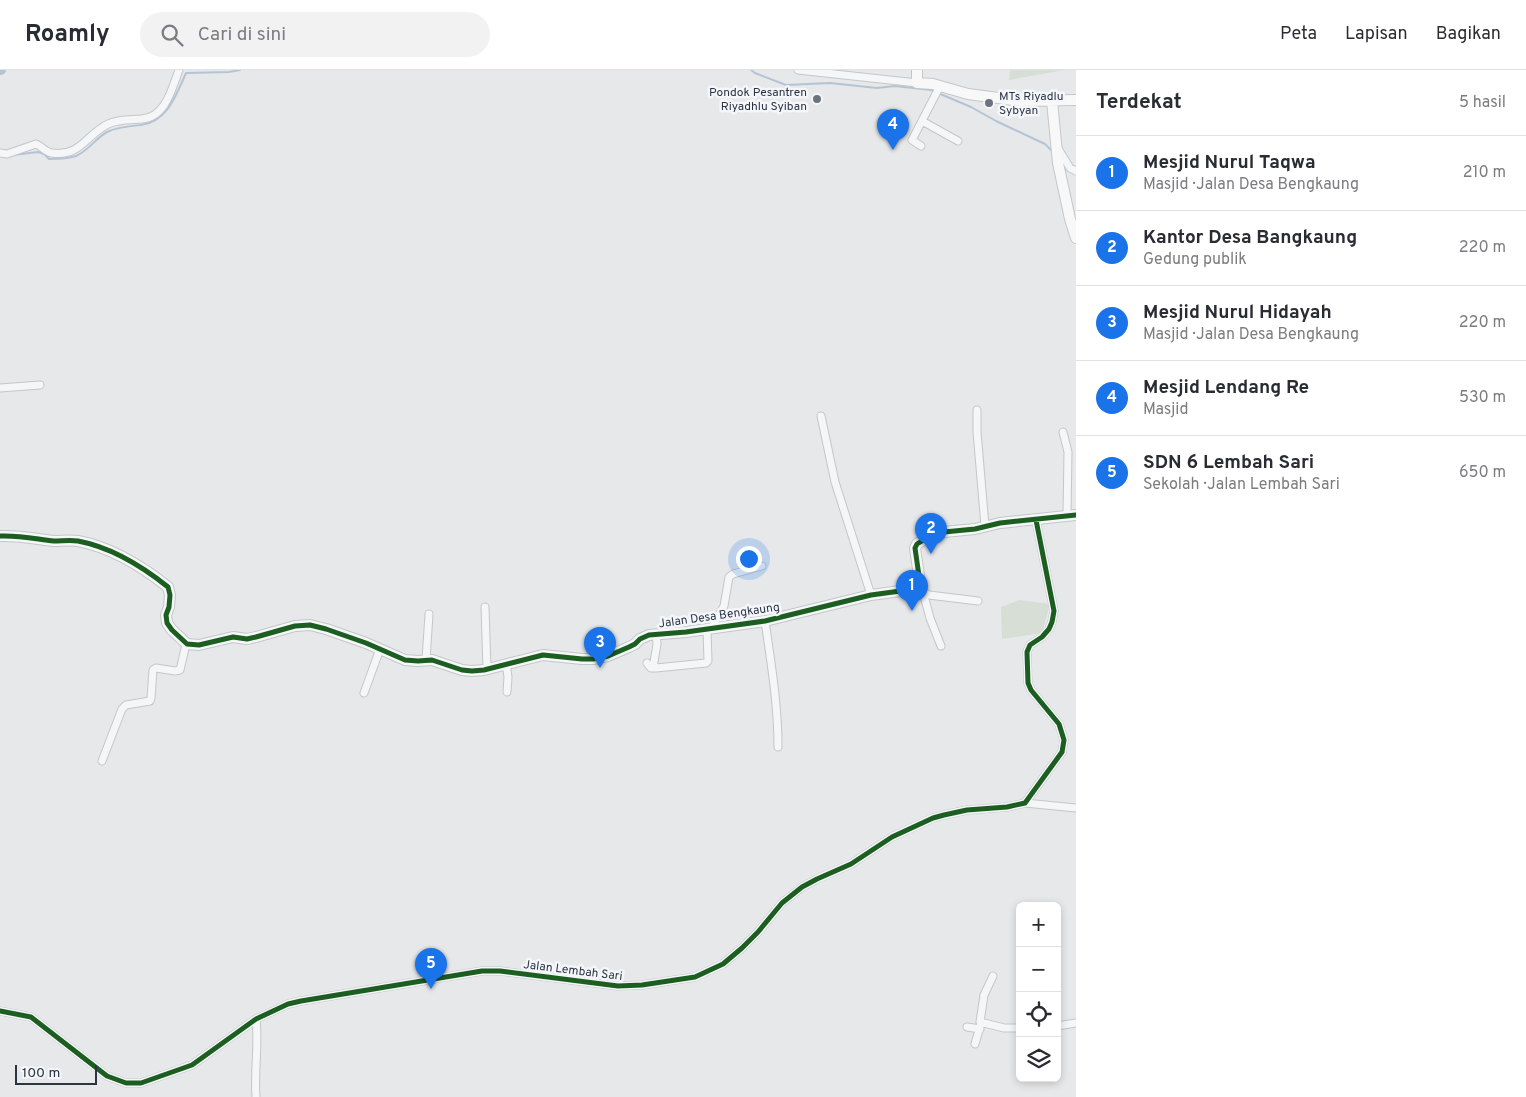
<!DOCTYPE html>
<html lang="id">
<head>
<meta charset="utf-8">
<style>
	:root { --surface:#fff; --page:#f2f2f3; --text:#2b2b33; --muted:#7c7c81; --line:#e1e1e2; --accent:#1a73e8 }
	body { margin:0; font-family:Overpass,sans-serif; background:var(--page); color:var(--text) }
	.controls { position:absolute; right:15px; bottom:15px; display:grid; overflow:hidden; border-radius:8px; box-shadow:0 2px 8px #0003 }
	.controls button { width:45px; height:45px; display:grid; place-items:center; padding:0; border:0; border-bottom:1px solid var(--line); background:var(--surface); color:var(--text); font:25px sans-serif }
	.scale { position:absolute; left:15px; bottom:12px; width:82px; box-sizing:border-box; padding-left:5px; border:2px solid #2b3445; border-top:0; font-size:14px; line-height:18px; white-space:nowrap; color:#2b3445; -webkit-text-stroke:4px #f4f6f9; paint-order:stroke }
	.you { position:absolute; left:748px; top:488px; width:18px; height:18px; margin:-12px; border:4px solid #fff; border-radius:50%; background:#1a73e8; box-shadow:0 0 0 8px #1a73e833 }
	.badge { display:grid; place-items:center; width:32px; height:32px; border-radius:50%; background:var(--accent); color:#fff; font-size:16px; font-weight:700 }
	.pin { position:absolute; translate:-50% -41px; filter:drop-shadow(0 1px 2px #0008) }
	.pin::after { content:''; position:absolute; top:26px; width:18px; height:15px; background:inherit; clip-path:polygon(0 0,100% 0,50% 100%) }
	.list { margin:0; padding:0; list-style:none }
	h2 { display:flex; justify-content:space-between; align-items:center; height:65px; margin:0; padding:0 20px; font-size:21px }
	h2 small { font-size:16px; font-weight:400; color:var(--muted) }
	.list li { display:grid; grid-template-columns:32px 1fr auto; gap:15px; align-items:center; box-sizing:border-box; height:75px; padding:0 20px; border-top:1px solid var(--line) }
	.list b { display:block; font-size:19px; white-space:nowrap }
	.list p { margin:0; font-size:16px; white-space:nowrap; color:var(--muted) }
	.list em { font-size:16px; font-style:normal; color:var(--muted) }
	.icon { flex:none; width:28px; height:28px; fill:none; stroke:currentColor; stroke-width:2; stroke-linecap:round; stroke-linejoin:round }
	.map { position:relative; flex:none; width:1076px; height:1027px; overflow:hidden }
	header { display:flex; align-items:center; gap:30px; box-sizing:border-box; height:70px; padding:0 25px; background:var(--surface); border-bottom:1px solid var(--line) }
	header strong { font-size:24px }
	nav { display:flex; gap:28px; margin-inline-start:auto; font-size:18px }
	.search { width:350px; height:45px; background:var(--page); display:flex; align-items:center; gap:12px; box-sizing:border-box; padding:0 18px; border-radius:28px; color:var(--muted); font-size:19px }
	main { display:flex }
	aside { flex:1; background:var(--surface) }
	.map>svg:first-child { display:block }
	.green { fill:#d6ded6 }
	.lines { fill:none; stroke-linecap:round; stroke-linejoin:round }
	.stream { stroke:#b4c4d5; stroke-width:2 }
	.river { stroke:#b4c4d5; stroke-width:10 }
	.street-casing { stroke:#c4c6c8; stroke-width:9 }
	.secondary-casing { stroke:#c4c6c8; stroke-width:12 }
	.street { stroke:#f5f6f7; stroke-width:7 }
	.secondary { stroke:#f8f8f8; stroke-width:10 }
	.cycleway-casing { stroke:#f4f6f9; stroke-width:8 }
	.cycleway { stroke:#1b5e20; stroke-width:5 }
	.poi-dot { fill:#6c737f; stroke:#f4f6f9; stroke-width:2 }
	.labels { text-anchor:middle; stroke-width:5; stroke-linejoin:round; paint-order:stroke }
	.poi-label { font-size:12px; fill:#2b3445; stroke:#f4f6f9; text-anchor:end }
	.street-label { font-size:12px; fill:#2b3445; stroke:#f4f6f9 }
</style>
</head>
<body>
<header>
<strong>Roamly</strong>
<div class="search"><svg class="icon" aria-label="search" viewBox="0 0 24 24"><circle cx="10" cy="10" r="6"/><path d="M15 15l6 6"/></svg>Cari di sini</div>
<nav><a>Peta</a><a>Lapisan</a><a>Bagikan</a></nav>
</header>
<main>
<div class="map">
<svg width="1076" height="1027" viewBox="0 0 1076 1027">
	<rect width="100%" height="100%" fill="#e6e8ea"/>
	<path class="green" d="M 1010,0 L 1064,0 L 1009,10 Z
		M 1019,530 L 1050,534 L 1042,563 L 1002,569 L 1001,537 Z"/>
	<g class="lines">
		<path class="stream" d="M 751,0 L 755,3 L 786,15 L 830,13 L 877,18 L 895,16 L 931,20 L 971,37 L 996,51 L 1045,74 L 1053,82
			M 13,85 L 38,82 L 44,84 L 49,89 C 58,89 67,89 76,86 C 88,81 96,68 107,62 C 117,57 130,56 141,55 C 168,51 176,25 186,3 L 229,2 L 240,0"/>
		<path class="river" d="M 0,0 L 1,0"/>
		<g class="street-casing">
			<path id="street" d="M 798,0 L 917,13
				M 922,51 L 958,71
				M 921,76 L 912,70 L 940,16
				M 1059,80 L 1070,98 L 1076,101
				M 0,83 L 7,84 L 36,74 C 42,76 45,82 52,83 C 80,87 86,65 108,54 C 119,49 130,50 142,49 C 166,47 172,18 179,0
				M 0,318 L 40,315
				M 977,340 L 977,362 L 985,456
				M 821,346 L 835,412 L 871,525
				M 1063,362 L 1068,382 L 1067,445
				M 918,517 L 923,522 L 929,525 L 978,531
				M 923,522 L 930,548 L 941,576
				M 485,537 L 487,599
				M 765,551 C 771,593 778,634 778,677
				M 711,559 L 724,536 L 729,507 L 733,504 L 762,496
				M 426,590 L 429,544
				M 647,593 L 651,598 L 656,598 L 706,593 L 708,591 L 707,560
				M 506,594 L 508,607 L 507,622
				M 653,598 L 657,574 L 656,564
				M 364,623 L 380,579
				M 102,691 L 122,639 L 126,635 L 150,631 L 151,628 L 153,600 L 156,598 L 175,601 L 180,600 L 186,574
				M 1025,733 L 1076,738
				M 993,906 L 984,925 L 980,952 L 1004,958 L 1020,958
				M 0,941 L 31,947 L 107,1006 L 126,1013 L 141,1013 L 192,995 L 256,949 L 288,934 L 301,931 L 482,901 L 500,901 L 618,916 L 642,915 L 695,907 L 723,894 L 742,878 L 758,862 L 782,833 L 802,817 L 817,809 L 851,794 L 892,767 L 933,748 L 944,745 L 967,740 L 1007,737 L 1025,733 L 1062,682 L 1064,670 L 1059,654 L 1031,620 L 1028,613 L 1027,582 L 1030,575 L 1042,567 L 1049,559 L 1052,552 L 1054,541 L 1036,450
				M 256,949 C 259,975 254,1001 256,1027
				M 1057,956 L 1076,953
				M 967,957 L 980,959
				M 975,974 L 981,953"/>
		</g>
		<g class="secondary-casing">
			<path id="secondary" d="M 917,0 L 917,13 L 933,14 L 968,24 L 1021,31 L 1076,30
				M 1052,31 L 1058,93 L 1070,149 L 1076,168
				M 0,466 C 19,465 36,469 54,471 C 62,471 70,470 78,471 C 110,477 143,497 168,517 L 170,525 L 169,537 L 166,545 L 167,553 L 172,560 L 187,574 L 199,575 L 233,567 L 247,569 L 256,567 L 295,556 L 310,555 L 326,559 L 366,573 L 405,590 L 418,591 L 432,590 L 462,600 L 472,601 L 484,600 L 543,585 L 582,589 L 593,589 L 608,586 L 629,577 L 635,574 L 640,569 L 649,565 L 686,562 L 765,551 L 871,525 L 915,519 L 920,513 L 915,478 L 917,474 L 925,469 L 944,462 L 975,459 L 1000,453 L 1076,445"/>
		</g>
		<use href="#street" class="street"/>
		<use href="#secondary" class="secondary"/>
		<g class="cycleway-casing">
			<path id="cycleway" d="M 0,466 C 19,465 36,469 54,471 C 62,471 70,470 78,471 C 110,477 143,497 168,517 L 170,525 L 169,537 L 166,545 L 167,553 L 172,560 L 187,574 L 199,575 L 233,567 L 247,569 L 256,567 L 295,556 L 310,555 L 326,559 L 366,573 L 405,590 L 418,591 L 432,590 L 462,600 L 472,601 L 484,600 L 543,585 L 582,589 L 593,589 L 608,586 L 629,577 L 635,574 L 640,569 L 649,565 L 686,562 L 765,551 L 871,525 L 915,519 L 920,513 L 915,478 L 917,474 L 925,469 L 944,462 L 975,459 L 1000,453 L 1076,445
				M 0,941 L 31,947 L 107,1006 L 126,1013 L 141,1013 L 192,995 L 256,949 L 288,934 L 301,931 L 482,901 L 500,901 L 618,916 L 642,915 L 695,907 L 723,894 L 742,878 L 758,862 L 782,833 L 802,817 L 817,809 L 851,794 L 892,767 L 933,748 L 944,745 L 967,740 L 1007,737 L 1025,733 L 1062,682 L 1064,670 L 1059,654 L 1031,620 L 1028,613 L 1027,582 L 1030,575 L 1042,567 L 1049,559 L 1052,552 L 1054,541 L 1036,450"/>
		</g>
		<use href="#cycleway" class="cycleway"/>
	</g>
	<g class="poi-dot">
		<circle cx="817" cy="29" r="5"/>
		<circle cx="989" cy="33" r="5"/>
	</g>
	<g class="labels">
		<g class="poi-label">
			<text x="807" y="26">Pondok Pesantren<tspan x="807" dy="14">Riyadhlu Syiban</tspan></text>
			<text x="999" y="30" text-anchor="start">MTs Riyadlu<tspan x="999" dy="14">Sybyan</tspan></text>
		</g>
		<g class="street-label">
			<text transform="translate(719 545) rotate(-8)" y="4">Jalan Desa Bengkaung</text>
			<text transform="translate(573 900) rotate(7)" y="4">Jalan Lembah Sari</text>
		</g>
	</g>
</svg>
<div class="controls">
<button>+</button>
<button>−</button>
<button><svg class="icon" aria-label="locate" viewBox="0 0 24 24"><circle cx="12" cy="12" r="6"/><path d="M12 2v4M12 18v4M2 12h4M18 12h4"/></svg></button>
<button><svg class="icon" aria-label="layers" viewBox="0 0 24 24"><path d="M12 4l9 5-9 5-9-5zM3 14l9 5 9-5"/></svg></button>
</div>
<div class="scale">100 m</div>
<div class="you"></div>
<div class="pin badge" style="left:912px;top:541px">1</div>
<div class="pin badge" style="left:931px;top:484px">2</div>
<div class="pin badge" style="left:600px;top:598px">3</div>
<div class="pin badge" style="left:893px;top:80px">4</div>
<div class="pin badge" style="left:431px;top:919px">5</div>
</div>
<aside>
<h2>Terdekat<small>5 hasil</small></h2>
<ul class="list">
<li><span class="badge">1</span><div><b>Mesjid Nurul Taqwa</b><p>Masjid · Jalan Desa Bengkaung</p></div><em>210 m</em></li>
<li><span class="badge">2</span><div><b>Kantor Desa Bangkaung</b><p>Gedung publik</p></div><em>220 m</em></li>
<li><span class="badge">3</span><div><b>Mesjid Nurul Hidayah</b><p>Masjid · Jalan Desa Bengkaung</p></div><em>220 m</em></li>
<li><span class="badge">4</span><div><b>Mesjid Lendang Re</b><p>Masjid</p></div><em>530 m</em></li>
<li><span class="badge">5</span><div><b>SDN 6 Lembah Sari</b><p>Sekolah · Jalan Lembah Sari</p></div><em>650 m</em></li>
</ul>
</aside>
</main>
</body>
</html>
